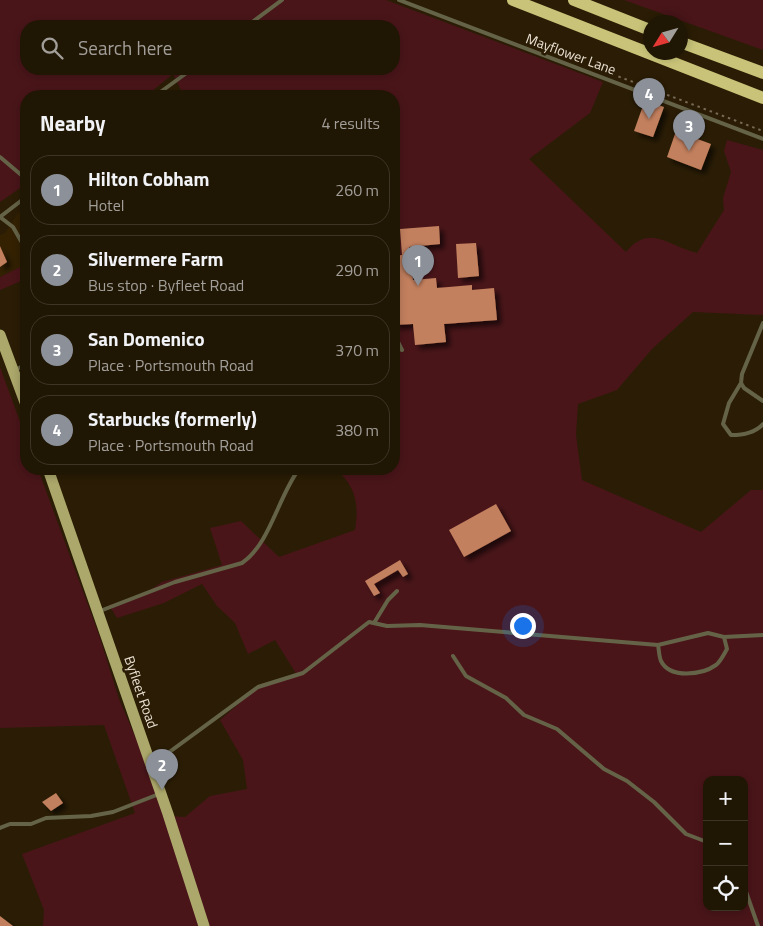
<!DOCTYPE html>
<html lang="en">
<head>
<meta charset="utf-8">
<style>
	:root { --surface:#201604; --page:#2d2313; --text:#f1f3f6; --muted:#a29f9a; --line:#3d3526; --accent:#8c9099 }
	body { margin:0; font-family:"Titillium Web",sans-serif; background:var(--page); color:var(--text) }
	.controls { position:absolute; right:15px; bottom:15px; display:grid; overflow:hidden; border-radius:10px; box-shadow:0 2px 8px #0003 }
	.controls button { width:45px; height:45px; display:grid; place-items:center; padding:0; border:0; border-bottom:1px solid var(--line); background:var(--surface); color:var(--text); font:25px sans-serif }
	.compass { position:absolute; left:643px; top:15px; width:45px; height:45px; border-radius:50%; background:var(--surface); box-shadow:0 2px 8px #0003; rotate:233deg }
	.you { position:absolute; left:522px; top:625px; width:18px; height:18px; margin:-12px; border:4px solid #fff; border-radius:50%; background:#1a73e8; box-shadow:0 0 0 8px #1a73e833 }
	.badge { display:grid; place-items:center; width:32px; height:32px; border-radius:50%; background:var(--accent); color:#fff; font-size:16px; font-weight:700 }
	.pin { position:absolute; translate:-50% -41px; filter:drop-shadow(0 1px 2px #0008) }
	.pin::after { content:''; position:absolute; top:26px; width:18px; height:15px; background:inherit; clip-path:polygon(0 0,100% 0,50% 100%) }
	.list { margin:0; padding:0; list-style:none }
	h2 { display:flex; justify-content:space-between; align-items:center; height:65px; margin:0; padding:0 20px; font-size:21px }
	h2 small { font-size:16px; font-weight:400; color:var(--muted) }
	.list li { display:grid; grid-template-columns:32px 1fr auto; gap:15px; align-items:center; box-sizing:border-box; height:70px; margin:0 10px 10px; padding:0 10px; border:1px solid var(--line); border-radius:20px }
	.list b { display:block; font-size:19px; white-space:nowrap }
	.list p { margin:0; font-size:16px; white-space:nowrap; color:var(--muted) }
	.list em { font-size:16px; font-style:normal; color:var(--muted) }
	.icon { flex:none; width:28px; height:28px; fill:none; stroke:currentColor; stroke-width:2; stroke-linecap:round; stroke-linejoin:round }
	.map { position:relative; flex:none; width:763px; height:926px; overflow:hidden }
	.search { position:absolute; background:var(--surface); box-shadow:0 2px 8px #0003; left:20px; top:20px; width:380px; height:55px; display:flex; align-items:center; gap:12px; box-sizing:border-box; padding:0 18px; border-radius:20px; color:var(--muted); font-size:19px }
	.panel { position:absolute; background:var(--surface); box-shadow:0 2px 8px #0003; left:20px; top:90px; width:380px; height:385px; border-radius:20px }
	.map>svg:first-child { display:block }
	.built { fill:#332102 }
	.green { fill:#491519; fill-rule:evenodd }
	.building { fill:#c3805e; filter:url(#shadow) }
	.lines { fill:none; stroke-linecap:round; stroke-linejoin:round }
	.path { stroke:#766a56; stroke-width:2; stroke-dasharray:2.5 4; stroke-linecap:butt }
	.lane { stroke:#656347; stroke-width:4 }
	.primary { stroke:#aca86b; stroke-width:11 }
	.highway { stroke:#c8c378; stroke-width:12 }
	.labels { text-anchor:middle; stroke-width:5; stroke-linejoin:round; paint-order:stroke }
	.street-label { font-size:14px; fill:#eae0d2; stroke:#2b1d05 }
</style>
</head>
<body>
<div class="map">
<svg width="763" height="926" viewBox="0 0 763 926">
	<defs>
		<filter id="shadow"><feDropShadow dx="4.5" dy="4.5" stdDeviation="2.5" flood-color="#0009"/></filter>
	</defs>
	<rect width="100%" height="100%" fill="#2b1d05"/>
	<path class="built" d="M 19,212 L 26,229 L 26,264 L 0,277 L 0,235 L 5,233 Z"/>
	<path class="green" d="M 0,0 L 386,0 L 603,82 L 590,113 L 529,159 L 626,252 C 650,223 668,246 697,253 L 724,210 L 723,198 L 731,172 L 724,151 L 727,140 L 763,150 L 763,315 L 693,312 L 652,349 L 617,390 L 578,404 L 576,435 L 582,480 L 701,532 L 751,490 L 763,490 L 763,926 L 43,926 L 44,910 L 22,854 L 135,813 L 104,725 L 0,728 L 0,367 L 26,438 L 26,469 L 38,469 L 99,635 L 119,699 L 169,816 L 185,817 L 210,796 L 247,789 L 243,760 L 220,720 L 258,687 L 297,675 L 275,640 L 248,654 L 235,623 L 217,606 L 202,584 L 164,603 L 117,618 L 109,605 L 143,595 L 162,582 L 222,565 L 210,528 L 241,521 L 279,557 L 355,530 C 359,504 356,487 336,469 L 394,469 L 394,96 L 184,96 L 173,74 L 146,96 L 26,96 L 26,184 L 0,202 ZM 26,26 L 394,26 L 394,69 L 26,69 ZM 707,780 L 744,780 L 744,907 L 707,907 Z
		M 624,0 L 763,0 L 763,50 Z
		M 26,264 L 26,279 L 0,290 L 0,277 Z"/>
	<path class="building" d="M 645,100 L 664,107 L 653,137 L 634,131 Z
		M 676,131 L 711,144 L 701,170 L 667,157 Z
		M 439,226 L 440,244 L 409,247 L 413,280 L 436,278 L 437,288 L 472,285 L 472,290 L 494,288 L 497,320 L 444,324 L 446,342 L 415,345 L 413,324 L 394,325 L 394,305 L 400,305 L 398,278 L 394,279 L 394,256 L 402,255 L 400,229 Z
		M 476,243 L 479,276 L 458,278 L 456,244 Z
		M 0,246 L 7,262 L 0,267 Z
		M 496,504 L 511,531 L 464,557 L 449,530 Z
		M 400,560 L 408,574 L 403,577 L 398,570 L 374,584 L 380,593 L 374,596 L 365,581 Z
		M 56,793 L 63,803 L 51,811 L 42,802 Z
		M 0,916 L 13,926 L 0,926 Z"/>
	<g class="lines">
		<path class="path" d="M 588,65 L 763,131"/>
		<path class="lane" d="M 399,0 L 763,139
			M 247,26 L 282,0
			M 155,96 L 192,69
			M 0,157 L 26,179
			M 0,217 L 13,227 L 21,241
			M 0,217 L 26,197
			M 763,323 L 742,374 L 741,383 L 729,403 L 723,424 L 731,435 C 743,435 755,433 763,424
			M 394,338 L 396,338 L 402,350
			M 394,365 L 396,365
			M 14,370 L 26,365
			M 741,383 L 744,388 L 763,401
			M 100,611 L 175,582 L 242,563 C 270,544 278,497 299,469
			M 374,623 L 388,600 L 397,591
			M 724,637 L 763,635
			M 453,656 L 466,676 L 506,698 L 524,715 L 557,729 L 604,769 L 627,781 L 654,802 L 686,834 L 707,842
			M 153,764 L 258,687 L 303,673 L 369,622 L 387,626 L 420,625 L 658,645 L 708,633 L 724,637 L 727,649 C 724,654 721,661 716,665 C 702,675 670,679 661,661 C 659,656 659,650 658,645
			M 0,828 L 10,824 L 31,824 L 46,818 L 91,816 L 113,812 L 159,794
			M 744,886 L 758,926"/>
		<path class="primary" d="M 0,335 L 26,405
			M 48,469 L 168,814 L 204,926"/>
		<path class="highway" d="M 513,0 L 763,98
			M 574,0 L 650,30
			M 680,42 L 763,73"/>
	</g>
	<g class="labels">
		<g class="street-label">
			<text transform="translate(571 54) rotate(20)" y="5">Mayflower Lane</text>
			<text transform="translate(141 692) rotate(71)" y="5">Byfleet Road</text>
		</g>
	</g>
</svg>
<div class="controls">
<button>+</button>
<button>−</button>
<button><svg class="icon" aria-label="locate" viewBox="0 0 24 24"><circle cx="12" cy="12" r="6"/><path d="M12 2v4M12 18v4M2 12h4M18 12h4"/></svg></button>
</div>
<svg class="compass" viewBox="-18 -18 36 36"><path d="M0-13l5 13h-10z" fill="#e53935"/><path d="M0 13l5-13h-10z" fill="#a29f9a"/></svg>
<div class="you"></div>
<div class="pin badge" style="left:418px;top:286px">1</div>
<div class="pin badge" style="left:162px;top:790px">2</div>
<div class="pin badge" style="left:689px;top:151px">3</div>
<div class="pin badge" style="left:649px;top:119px">4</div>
<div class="search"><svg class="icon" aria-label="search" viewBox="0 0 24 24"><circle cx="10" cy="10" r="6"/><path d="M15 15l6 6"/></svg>Search here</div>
<section class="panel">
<h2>Nearby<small>4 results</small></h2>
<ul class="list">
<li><span class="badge">1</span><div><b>Hilton Cobham</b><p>Hotel</p></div><em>260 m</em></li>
<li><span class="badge">2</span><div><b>Silvermere Farm</b><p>Bus stop · Byfleet Road</p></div><em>290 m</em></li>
<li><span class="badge">3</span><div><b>San Domenico</b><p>Place · Portsmouth Road</p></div><em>370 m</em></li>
<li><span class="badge">4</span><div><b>Starbucks (formerly)</b><p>Place · Portsmouth Road</p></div><em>380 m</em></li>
</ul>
</section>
</div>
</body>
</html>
